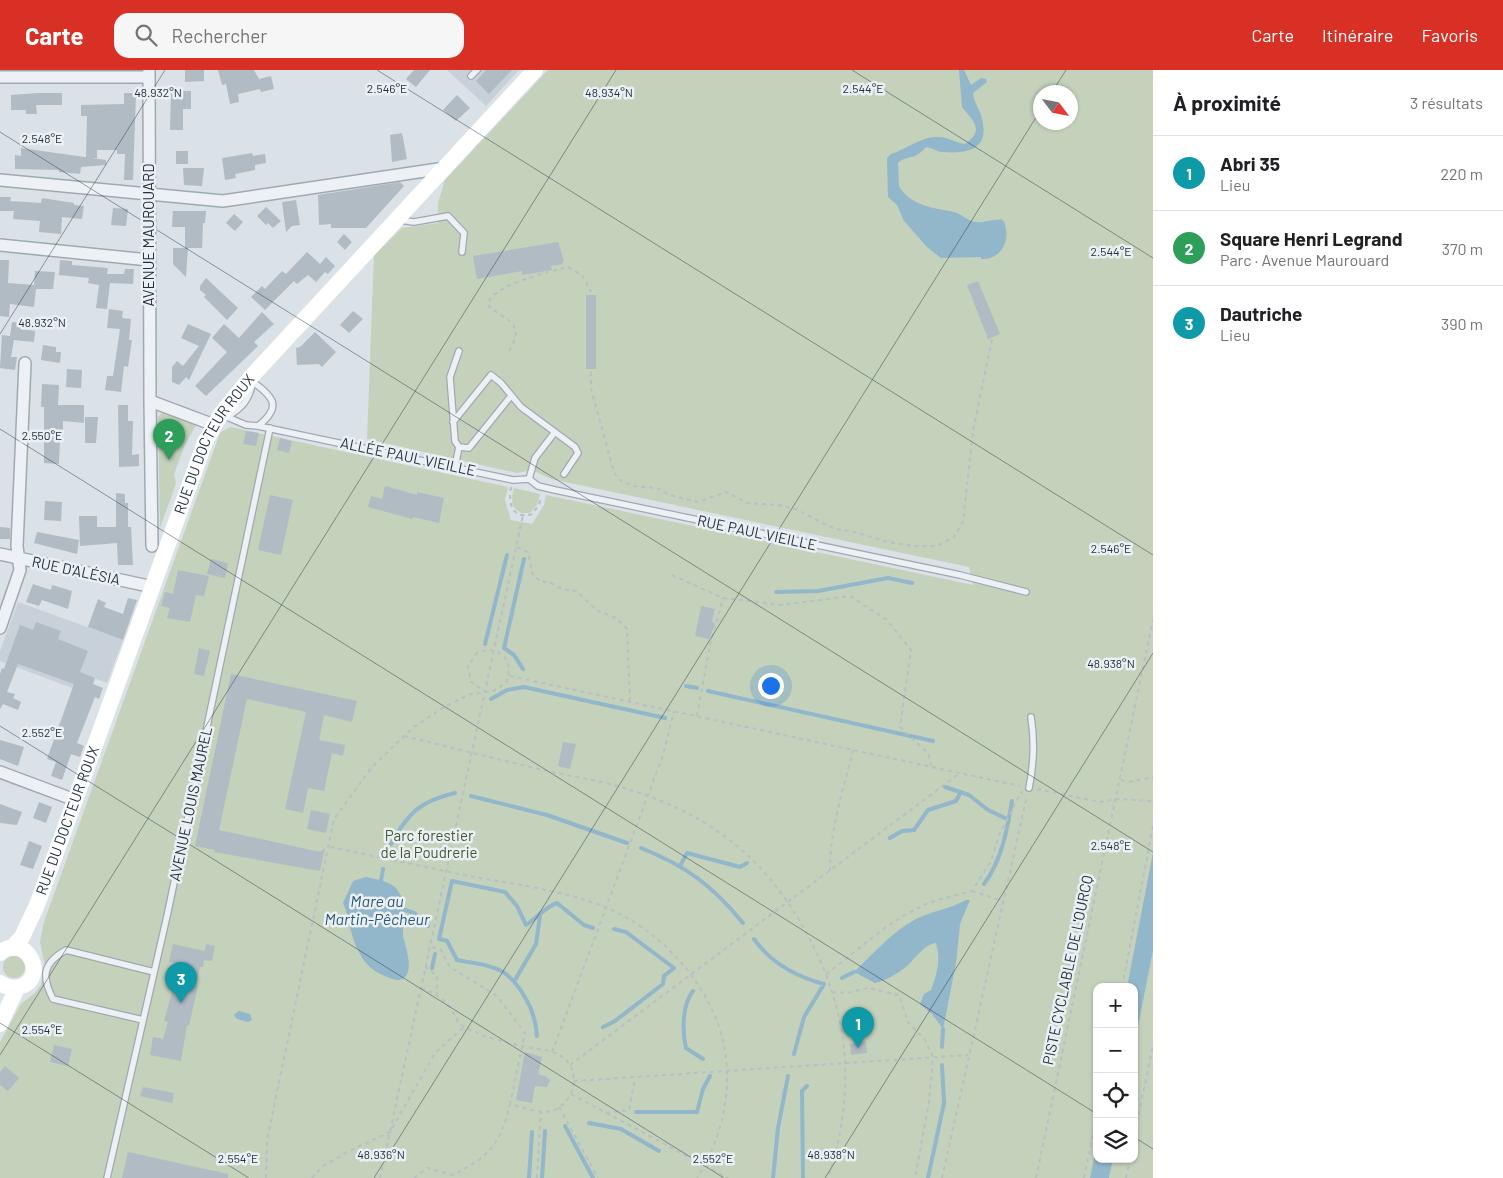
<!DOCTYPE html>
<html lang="fr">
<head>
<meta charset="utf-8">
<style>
	:root { --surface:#fff; --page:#f6f6f6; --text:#202124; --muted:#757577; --line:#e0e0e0; --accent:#d93025 }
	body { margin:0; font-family:Barlow,sans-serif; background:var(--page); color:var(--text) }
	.controls { position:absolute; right:15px; bottom:15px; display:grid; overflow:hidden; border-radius:10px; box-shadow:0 1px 4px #0004 }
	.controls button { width:45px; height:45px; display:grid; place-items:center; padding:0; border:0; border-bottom:1px solid var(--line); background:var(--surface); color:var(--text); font:25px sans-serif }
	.compass { position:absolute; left:1033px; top:15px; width:45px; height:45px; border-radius:50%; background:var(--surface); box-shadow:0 1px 4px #0004; rotate:122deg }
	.you { position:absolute; left:770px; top:615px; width:18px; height:18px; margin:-12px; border:4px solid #fff; border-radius:50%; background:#1a73e8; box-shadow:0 0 0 8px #1a73e833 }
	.badge { display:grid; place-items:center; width:32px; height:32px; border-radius:50%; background:var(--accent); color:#fff; font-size:16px; font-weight:700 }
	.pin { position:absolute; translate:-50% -41px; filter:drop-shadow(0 1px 2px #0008) }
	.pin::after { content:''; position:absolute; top:26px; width:18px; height:15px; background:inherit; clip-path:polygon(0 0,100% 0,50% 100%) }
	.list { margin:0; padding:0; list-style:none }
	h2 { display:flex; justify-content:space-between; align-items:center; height:65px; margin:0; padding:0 20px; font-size:21px }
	h2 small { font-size:16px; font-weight:400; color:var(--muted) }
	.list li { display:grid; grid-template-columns:32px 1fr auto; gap:15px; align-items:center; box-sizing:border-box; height:75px; padding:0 20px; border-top:1px solid var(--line) }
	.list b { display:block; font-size:19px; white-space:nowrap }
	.list p { margin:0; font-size:16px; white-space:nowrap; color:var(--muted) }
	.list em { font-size:16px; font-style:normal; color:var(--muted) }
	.icon { flex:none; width:28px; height:28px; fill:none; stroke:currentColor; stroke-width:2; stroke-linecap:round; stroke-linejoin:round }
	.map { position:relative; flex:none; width:1153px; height:1108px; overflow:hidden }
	header { display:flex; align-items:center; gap:30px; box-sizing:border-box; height:70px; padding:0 25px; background:var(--accent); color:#fff }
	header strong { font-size:24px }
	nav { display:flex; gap:28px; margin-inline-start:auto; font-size:18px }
	.search { width:350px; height:45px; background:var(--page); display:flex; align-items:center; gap:12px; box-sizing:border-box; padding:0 18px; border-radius:15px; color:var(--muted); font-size:19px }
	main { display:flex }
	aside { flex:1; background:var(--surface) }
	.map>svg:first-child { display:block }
	.built { fill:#c8d1d9 }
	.green { fill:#c4d1bb; fill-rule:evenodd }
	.water { fill:#92b6ca }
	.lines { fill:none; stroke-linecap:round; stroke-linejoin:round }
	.stream { stroke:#92b6ca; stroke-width:4 }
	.building { fill:#b1bbc4 }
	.lane-casing { stroke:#a0a9b1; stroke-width:8 }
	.street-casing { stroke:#a0a9b1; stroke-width:14 }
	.path { stroke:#b9bfc5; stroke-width:2; stroke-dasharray:4 4; stroke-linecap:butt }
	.lane { stroke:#edf1f5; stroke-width:5.5 }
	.street { stroke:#edf1f5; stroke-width:11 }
	.secondary { stroke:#fff; stroke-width:16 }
	.ticks { fill:none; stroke:#24313d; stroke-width:1; stroke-opacity:0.45 }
	.labels { text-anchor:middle; stroke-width:5; stroke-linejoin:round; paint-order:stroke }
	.street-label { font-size:15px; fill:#24313d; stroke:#eaf0f4 }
	.park-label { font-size:15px; fill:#3f5a30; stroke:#eaf0f4 }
	.water-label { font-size:16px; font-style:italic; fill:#2b5774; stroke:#eaf0f4 }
	.ticks-label { font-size:12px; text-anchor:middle; fill:#24313d; stroke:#eaf0f4; stroke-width:5; stroke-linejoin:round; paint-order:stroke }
</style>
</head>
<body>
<header>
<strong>Carte</strong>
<div class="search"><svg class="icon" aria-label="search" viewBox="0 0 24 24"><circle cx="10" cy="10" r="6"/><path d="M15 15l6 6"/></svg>Rechercher</div>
<nav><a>Carte</a><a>Itinéraire</a><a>Favoris</a></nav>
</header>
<main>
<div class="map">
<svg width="1153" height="1108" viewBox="0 0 1153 1108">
	<rect width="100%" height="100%" fill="#dae1e7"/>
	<path class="built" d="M 447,0 L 519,0 L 486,36 Z
		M 18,532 L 123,570 L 107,613 L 86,605 L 80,621 L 0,591 L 0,581 Z"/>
	<path class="green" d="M 548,0 L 1153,0 L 1153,782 L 1127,917 L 1097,917 L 1097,1072 L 1090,1108 L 0,1108 L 0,972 L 21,934 L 35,923 L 41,915 L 45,896 L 40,872 L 44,852 L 220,363 L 230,357 L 508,417 L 505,430 L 511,450 L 532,454 L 544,435 L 546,425 L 973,515 L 969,497 L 551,409 L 532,400 L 517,403 L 367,369 L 374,185 L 402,158 L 438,153 L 438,133 L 445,110 ZM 1040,22 L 1070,22 L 1070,52 L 1040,52 Z
		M 163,342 L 196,355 L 184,377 L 174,404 L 176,413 L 160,458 L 158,347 Z
		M 514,418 L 540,424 L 537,435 L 530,443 L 522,443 C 510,438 511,430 514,418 Z
		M 1153,881 L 1153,1108 L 1109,1108 L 1113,1089 L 1134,1089 L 1134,977 Z
		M3 897a11 11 0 1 1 22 0a11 11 0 1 1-22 0Z"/>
	<path class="water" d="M 959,0 L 964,0 L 971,15 L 981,8 L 986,9 L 987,12 L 973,23 C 974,33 980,39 982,49 C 990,81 966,84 941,82 C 936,81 932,78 926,77 C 913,92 908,84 898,93 L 899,116 C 910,136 934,138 954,142 C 962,144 967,151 976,152 C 986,153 994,148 1003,150 C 1012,167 1003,190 981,189 L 981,187 L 941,188 L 927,177 L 904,151 L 897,135 L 888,127 L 887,88 L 891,84 C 907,79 921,66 939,67 C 948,67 956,73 965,74 C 986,60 972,50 962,37 Z
		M 1153,782 L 1153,881 L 1134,977 L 1134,917 L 1127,917 Z
		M 366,807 C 375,809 388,811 395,817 C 398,820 402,827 403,830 C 407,841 402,853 403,865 C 405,876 413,896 406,906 C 401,913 391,909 385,906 C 374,902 365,894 360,884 C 350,867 350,849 343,833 L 353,811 Z
		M 966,830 L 970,830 L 960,854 L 956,893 L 943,959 L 933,945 L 920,934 L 924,924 L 931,920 C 937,904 941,890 936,873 C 924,874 915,889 906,897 C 897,904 887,910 875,913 L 854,902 C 873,884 893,861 916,849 C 932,841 950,839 966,830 Z
		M 239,941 L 250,944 L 252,950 L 248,952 L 237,949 L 234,945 Z
		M 1097,1072 L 1097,1089 L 1113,1089 L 1109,1108 L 1090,1108 Z"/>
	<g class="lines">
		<path class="stream" d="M 776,522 L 818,521 L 888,508 L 912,513
			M 485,574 L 507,485
			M 523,599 L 514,585 L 504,578 L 524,489
			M 686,616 L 697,618
			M 708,621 L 933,671
			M 491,629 L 507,620 L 524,617 L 665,648
			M 945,717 L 969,725 L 988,740 L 1009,750
			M 471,726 L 547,745 L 627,773
			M 890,768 L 902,761 L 914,760 L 928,740 L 956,731 L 961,722
			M 391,774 C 408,743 420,731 455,723
			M 641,778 C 686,796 712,815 743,853
			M 680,796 L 687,783 L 740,797 L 747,793
			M 381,811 L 383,799
			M 984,814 C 1002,790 1007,760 1012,731
			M 405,840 L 414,843 L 428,856
			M 754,869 C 771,893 797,907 824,914 L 804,947 L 794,984
			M 432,898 L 435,884
			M 842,908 L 854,902
			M 515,910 L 536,874 L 540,846
			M 693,921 C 682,935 682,960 686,978 L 703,989
			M 603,957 L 615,951 L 663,914 L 664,906 L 674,898 L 626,862 L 614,859
			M 537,966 C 536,952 533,941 526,929 C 507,895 493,897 457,890 L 447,871 L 439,869 L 452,811 L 505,822 L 517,836 L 526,855 C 537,848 545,837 557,833 L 584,855 L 593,858
			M 942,977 L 943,959
			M 636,1042 L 697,1042 L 703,1019 L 710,1006
			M 589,1053 L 621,1059 L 659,1081
			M 565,1056 L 593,1108
			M 529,1108 L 532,1062
			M 542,1108 L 545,1061
			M 773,1108 L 778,1058 L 788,1006
			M 803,1108 L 802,1021 L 807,1016
			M 928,1108 L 944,1033 L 942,995"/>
	</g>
	<path class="building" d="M 185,0 L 204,0 L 204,11 L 185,12 Z
		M 218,0 L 254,0 L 259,9 L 271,6 L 274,19 L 261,22 L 260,19 L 238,24 L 239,32 L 230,34 L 226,14 L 222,15 Z
		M 414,0 L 430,0 L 416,17 L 406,9 Z
		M 486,0 L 512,0 L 489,24 L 476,11 Z
		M 171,21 L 191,21 L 191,39 L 183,39 L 183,60 L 170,60 Z
		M 37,23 L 62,23 L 62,35 L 36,35 L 37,44 L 26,44 L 26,40 L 11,40 L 11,25 Z
		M 124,23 L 136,23 L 133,110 L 124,110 L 125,84 L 117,84 L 117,80 L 97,80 L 97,88 L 86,88 L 87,46 L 81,46 L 81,35 L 124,34 Z
		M 457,25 L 470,38 L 456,51 L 443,40 Z
		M 402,63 L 407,89 L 392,92 L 390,65 Z
		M 21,78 L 106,90 L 106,95 L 81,97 L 80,104 L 59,102 L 59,100 L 15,99 L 15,85 L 21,86 Z
		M 176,81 L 188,81 L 188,94 L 176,94 Z
		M 252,83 L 253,86 L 265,84 L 266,93 L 255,95 L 255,100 L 235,104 L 236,108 L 225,110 L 222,88 Z
		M 183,98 L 204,98 L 202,116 L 184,115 Z
		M 400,112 L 404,116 L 366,158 L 331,158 L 331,154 L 319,155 L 318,125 Z
		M 0,127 L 11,127 L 10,131 L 41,133 L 42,128 L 74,133 L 74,135 L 84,136 L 82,149 L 62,147 L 61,164 L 39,162 L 40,151 L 13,149 L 14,141 L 0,141 Z
		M 296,130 L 300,155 L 292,156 L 286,162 L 282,132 Z
		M 266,137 L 281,151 L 273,158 L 268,153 L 266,155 L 257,146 Z
		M 113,138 L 128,139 L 126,156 L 111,155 Z
		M 173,141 L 206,141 L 205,153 L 203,153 L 202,178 L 185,178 L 185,157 L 172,157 Z
		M 234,144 L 243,152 L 235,161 L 226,153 Z
		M 344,164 L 352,172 L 345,180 L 337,172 Z
		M 558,172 L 564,191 L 562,194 L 551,196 L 552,200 L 522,205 L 522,201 L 477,209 L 473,186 Z
		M 173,178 L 188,178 L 186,207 L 173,194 Z
		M 307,182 L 320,194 L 326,187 L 335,196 L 328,204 L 325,202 L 316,212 L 308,205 L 297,214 L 294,211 L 265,240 L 251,227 L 262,216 L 265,219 L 282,201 L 286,204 Z
		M 0,190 L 9,190 L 8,213 L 34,215 L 35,201 L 55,202 L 53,219 L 36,219 L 34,237 L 10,234 L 9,247 L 0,246 Z
		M 60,190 L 72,191 L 72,195 L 108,198 L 107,204 L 124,204 L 125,199 L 134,199 L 133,214 L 110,213 L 107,239 L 96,238 L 99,215 L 88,213 L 89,208 L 59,205 Z
		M 206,208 L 238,238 L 227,250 L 204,227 L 206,225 L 200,220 L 200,216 Z
		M 978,211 L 1000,264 L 988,269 L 967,215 Z
		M 586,225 L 596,225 L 596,299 L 586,299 Z
		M 109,239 L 123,241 L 122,248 L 131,249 L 129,270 L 132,270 L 128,297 L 124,296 L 121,322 L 105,320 L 107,306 L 113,306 L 120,259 L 107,258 Z
		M 353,241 L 363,249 L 349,263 L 340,255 Z
		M 262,242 L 274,254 L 254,272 L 258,276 L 206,326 L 195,316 L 227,282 L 212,268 L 224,254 L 239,268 Z
		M 12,252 L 22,253 L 21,259 L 35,261 L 34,272 L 14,270 L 11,287 L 17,287 L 15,300 L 0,298 L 2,265 L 10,266 Z
		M 188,254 L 211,264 L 189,310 L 186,307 L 179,315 L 172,312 L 172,297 L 177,291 L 183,296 L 199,276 L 181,268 Z
		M 315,262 L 336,282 L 322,297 L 319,294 L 297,295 L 296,278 L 300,277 Z
		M 43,275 L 56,277 L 56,282 L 61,282 L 60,293 L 41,290 Z
		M 67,299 L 82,300 L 81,318 L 66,317 Z
		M 42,314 L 59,315 L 58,335 L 84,335 L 84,353 L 63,351 L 63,368 L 60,368 L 59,394 L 44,393 L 44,337 L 41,337 Z
		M 118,335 L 128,335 L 128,351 L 133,351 L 132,385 L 139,384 L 139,396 L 119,397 Z
		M 85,347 L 98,347 L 96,373 L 85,373 Z
		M 246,361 L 259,363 L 256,376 L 243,374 Z
		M 280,368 L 292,371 L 289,383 L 277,380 Z
		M 385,416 L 417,425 L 417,422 L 444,428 L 439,453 L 413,447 L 412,449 L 368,437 L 371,426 L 382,429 Z
		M 116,423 L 125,424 L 125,433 L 128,433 L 128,457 L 131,457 L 133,495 L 118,495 L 117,473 L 80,476 L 79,446 L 97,446 L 97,457 L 116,457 Z
		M 270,425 L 293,430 L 281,485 L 258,480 Z
		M 45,431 L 62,432 L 61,451 L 44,450 Z
		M 0,457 L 10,458 L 10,469 L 0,469 Z
		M 37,462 L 79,470 L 77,484 L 34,473 Z
		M 211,489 L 228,493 L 225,508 L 207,504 Z
		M 178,500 L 209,506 L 204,526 L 196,525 L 190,552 L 167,548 L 170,538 L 161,536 L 165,522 L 173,524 Z
		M 33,514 L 51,520 L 52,515 L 72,521 L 68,539 L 42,530 L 39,536 L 26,532 Z
		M 128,528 L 137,530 L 123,570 L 88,557 L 98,529 L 106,533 L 104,537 L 123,544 Z
		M 701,536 L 715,539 L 712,551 L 715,554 L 709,569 L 695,566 Z
		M 36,552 L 61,561 L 58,569 L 88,581 L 80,602 L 95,608 L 93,614 L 103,618 L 99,629 L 95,627 L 77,673 L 84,676 L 80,687 L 71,684 L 62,710 L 51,706 L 56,692 L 47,689 L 74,614 L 18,594 L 7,622 L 15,624 L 13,628 L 21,632 L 18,640 L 3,634 L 0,639 L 0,604 L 2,598 L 4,599 L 20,555 L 33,560 Z
		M 199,578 L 210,581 L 204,606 L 194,604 Z
		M 231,604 L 357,631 L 352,652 L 324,645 L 319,670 L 345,675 L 343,686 L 332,683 L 324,721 L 308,718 L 303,743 L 285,739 L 306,642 L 247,629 L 219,760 L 320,782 L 325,778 L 320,801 L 214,782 L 215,780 L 195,776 Z
		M 0,670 L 24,677 L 18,696 L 0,689 Z
		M 563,672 L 576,674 L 570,699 L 558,696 Z
		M 39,732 L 52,737 L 46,753 L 33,748 Z
		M 0,734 L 22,742 L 17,755 L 0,753 Z
		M 311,740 L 330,744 L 326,763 L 307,759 Z
		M 29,771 L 42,776 L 33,799 L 20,795 Z
		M 173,874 L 205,881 L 206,874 L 215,876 L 212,891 L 204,890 L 203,897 L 200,897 L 196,915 L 198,916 L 189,956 L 187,955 L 181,991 L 150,985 L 153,967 L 163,969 L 168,952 L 164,951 L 180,894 L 169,892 Z
		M 866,971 L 867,983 L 851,985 L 850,974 Z
		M 54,975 L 72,979 L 68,996 L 50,992 Z
		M 525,982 L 542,987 L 538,1004 L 545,1006 L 550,1010 L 547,1017 L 535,1016 L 532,1033 L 516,1030 Z
		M 5,996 L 19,1008 L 8,1021 L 0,1015 L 0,1002 Z
		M 143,1017 L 174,1023 L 172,1033 L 140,1026 Z
		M 128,1082 L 228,1104 L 228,1108 L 122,1108 Z"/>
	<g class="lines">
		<g class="lane-casing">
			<path id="lane" d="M 471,6 L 477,0
				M 399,150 L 414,152 L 448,146 L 464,163 L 462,182
				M 225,346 L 227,347 C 243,337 249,330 253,312
				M 227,347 L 246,355 L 258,356 C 282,337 274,327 253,312
				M 453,352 L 491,305 L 501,313 L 521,337 L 575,377 L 578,383 L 564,404
				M 258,356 L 513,410 L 529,409 L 538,416 L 555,420 L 960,505 L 1026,522
				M 459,377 L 469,378 L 511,326
				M 455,397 L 459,377 L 455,371 L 450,307 L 459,281
				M 529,409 L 535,388 L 555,362
				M 1029,718 C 1034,693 1035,672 1031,647
				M 143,950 L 53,929 C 41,906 43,893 66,880 L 154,902
				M 107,1108 L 167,846 L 270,358"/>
		</g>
		<g class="street-casing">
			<path id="street" d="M 149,0 L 150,331 L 214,355
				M 0,7 L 149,7
				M 0,110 L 223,131 L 445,98
				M 0,175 L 149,190
				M 150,331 L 152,476
				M 0,484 L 153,517
				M 0,558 L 20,500 L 17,476 L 25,293
				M 0,702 L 75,730"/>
		</g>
		<path class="path" d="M 509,281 C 527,251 505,252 488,235 C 490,215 551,201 568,197 L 582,205 L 591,222
			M 591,302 L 591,319 L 614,402 L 618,409 L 632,416 L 657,418 L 670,425 L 698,432 L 726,422 L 747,433 L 778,435 L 795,439 L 835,459 L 851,461 L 888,472 L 914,476 L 937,476 L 954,467 L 963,452 L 973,361 L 992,269
			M 511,417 C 508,433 512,450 532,444 L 539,435 L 541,427
			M 517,477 L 528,482 L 533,506 L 542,512 L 549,512 L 562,519 L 576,521 L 598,541 L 616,548 L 627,559 L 630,631
			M 672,505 L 723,528 L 782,535 L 850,526 L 887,550 L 911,580 L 900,657 L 928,683 L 932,697
			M 510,606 L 1020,716
			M 697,646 L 710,575 L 723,528
			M 404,666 C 450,677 496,689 543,700 C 564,705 585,708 606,713 C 712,740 778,794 822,895 C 852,965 852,1036 828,1108
			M 1121,710 L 1128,712 L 1153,707
			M 1037,719 L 1100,732 L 1117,729 L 1153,731
			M 330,777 C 378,787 426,797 474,807 C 514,814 571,822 607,838 C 659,860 705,909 721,963 C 735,1013 724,1065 697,1108
			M 830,801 C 830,758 843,721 853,680
			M 972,821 L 1003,831
			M 425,896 L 437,906 L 437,925
			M 826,904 C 857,882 885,853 920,837 C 936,829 955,826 972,821 L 991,791 L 999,765 L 1022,721
			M 1122,917 L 1153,756
			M 421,918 C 432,922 441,927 449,936 C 455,943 455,952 464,957 C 481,966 503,972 522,976 C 535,979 555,979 565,989 C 582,1005 573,1035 551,1041 C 539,1044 522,1037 510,1034 L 525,963 L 497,926 L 450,897 L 441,880 L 429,876
			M 832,922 L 847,923 L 868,918 L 899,925 L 908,952 L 925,970 L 933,987 L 929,1032 L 915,1108
			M 552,982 L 663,685 L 674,641
			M 570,995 L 960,703
			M 574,1011 L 968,985
			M 571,1024 L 728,1108
			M 559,1037 L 598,1108
			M 606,1043 L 629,1040 L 635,1008
			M 1134,1068 L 1153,975
			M 266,1108 L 267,1070 L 334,749 L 372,697 L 415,656 L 446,636 L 471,624 L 493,621 L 506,613 C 516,591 499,573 477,583 L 468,596 L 471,612 L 484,621
			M 312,1108 L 323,1096 L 357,1077 L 390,1062 L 435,983 L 464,957
			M 380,1108 L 523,445
			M 414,1108 L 427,1098 L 453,1105 C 490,1086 500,1075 510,1034
			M 537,1108 L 541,1041
			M 942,1108 L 1027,725
			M 1036,1108 L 1153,550
			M 1084,1108 L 1097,1044
			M 1126,1108 L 1130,1089"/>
		<use href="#lane" class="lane"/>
		<use href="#street" class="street"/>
		<g class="secondary">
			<path id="s1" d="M 12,878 L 22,867 L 37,835 L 205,372 L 221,344 L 250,308 L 535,0"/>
			<path d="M 0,883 C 28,861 49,910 19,917 C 12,919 6,917 0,913"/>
			<path d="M 0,954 L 17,918"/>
		</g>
	</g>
	<path class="ticks" d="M 377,0 L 1153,485M 852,0 L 1153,188M 1052,22 L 1066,0M 0,62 L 1153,782M 0,264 L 165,0M 0,359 L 1097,1044M 0,656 L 724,1108M 0,953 L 249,1108M 0,985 L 616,0M 1134,1067 L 1153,1079M 374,1108 L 1040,41M 825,1108 L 1153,583"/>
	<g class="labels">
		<g class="street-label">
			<text transform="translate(149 165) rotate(-90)" y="5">AVENUE MAUROUARD</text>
			<text dy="5" stroke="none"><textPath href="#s1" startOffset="545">RUE DU DOCTEUR ROUX</textPath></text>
			<text transform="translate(408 387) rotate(12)" y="5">ALLÉE PAUL VIEILLE</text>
			<text transform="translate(757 463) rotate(12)" y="5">RUE PAUL VIEILLE</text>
			<text transform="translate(76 501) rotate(12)" y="5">RUE D'ALÉSIA</text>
			<text transform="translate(191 734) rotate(-78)" y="5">AVENUE LOUIS MAUREL</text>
			<text dy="5" stroke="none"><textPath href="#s1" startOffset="140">RUE DU DOCTEUR ROUX</textPath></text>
			<text transform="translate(1068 900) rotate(-78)" y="5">PISTE CYCLABLE DE L'OURCQ</text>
		</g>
		<g class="park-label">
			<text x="429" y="771">Parc forestier<tspan x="429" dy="17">de la Poudrerie</tspan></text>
		</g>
		<g class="water-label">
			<text x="377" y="837">Mare au<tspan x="377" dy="18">Martin-Pêcheur</tspan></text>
		</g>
	</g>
	<g class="ticks-label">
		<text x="387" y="23">2.546°E</text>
		<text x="863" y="23">2.544°E</text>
		<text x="158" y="27">48.932°N</text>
		<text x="609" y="27">48.934°N</text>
		<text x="42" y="73">2.548°E</text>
		<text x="1111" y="186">2.544°E</text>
		<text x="42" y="257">48.932°N</text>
		<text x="42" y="370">2.550°E</text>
		<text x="1111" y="483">2.546°E</text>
		<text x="1111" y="598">48.938°N</text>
		<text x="42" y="667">2.552°E</text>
		<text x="1111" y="780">2.548°E</text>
		<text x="42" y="964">2.554°E</text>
		<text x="381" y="1089">48.936°N</text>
		<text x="831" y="1089">48.938°N</text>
		<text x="238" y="1093">2.554°E</text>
		<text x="713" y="1093">2.552°E</text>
	</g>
</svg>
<div class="controls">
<button>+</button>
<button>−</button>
<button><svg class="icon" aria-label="locate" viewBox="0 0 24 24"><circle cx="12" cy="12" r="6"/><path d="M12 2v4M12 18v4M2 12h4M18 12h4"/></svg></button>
<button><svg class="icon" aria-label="layers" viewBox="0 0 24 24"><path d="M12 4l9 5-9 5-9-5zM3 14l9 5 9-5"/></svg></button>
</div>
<svg class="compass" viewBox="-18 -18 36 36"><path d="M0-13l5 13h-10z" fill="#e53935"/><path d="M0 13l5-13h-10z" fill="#757577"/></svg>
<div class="you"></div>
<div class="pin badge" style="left:858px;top:978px;background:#0f9aa8">1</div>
<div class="pin badge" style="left:169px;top:390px;background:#2e9e5b">2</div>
<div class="pin badge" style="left:181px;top:933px;background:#0f9aa8">3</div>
</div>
<aside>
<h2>À proximité<small>3 résultats</small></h2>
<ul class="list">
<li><span class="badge" style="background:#0f9aa8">1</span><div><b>Abri 35</b><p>Lieu</p></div><em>220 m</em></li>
<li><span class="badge" style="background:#2e9e5b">2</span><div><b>Square Henri Legrand</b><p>Parc · Avenue Maurouard</p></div><em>370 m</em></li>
<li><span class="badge" style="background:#0f9aa8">3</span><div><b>Dautriche</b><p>Lieu</p></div><em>390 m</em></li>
</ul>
</aside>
</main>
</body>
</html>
